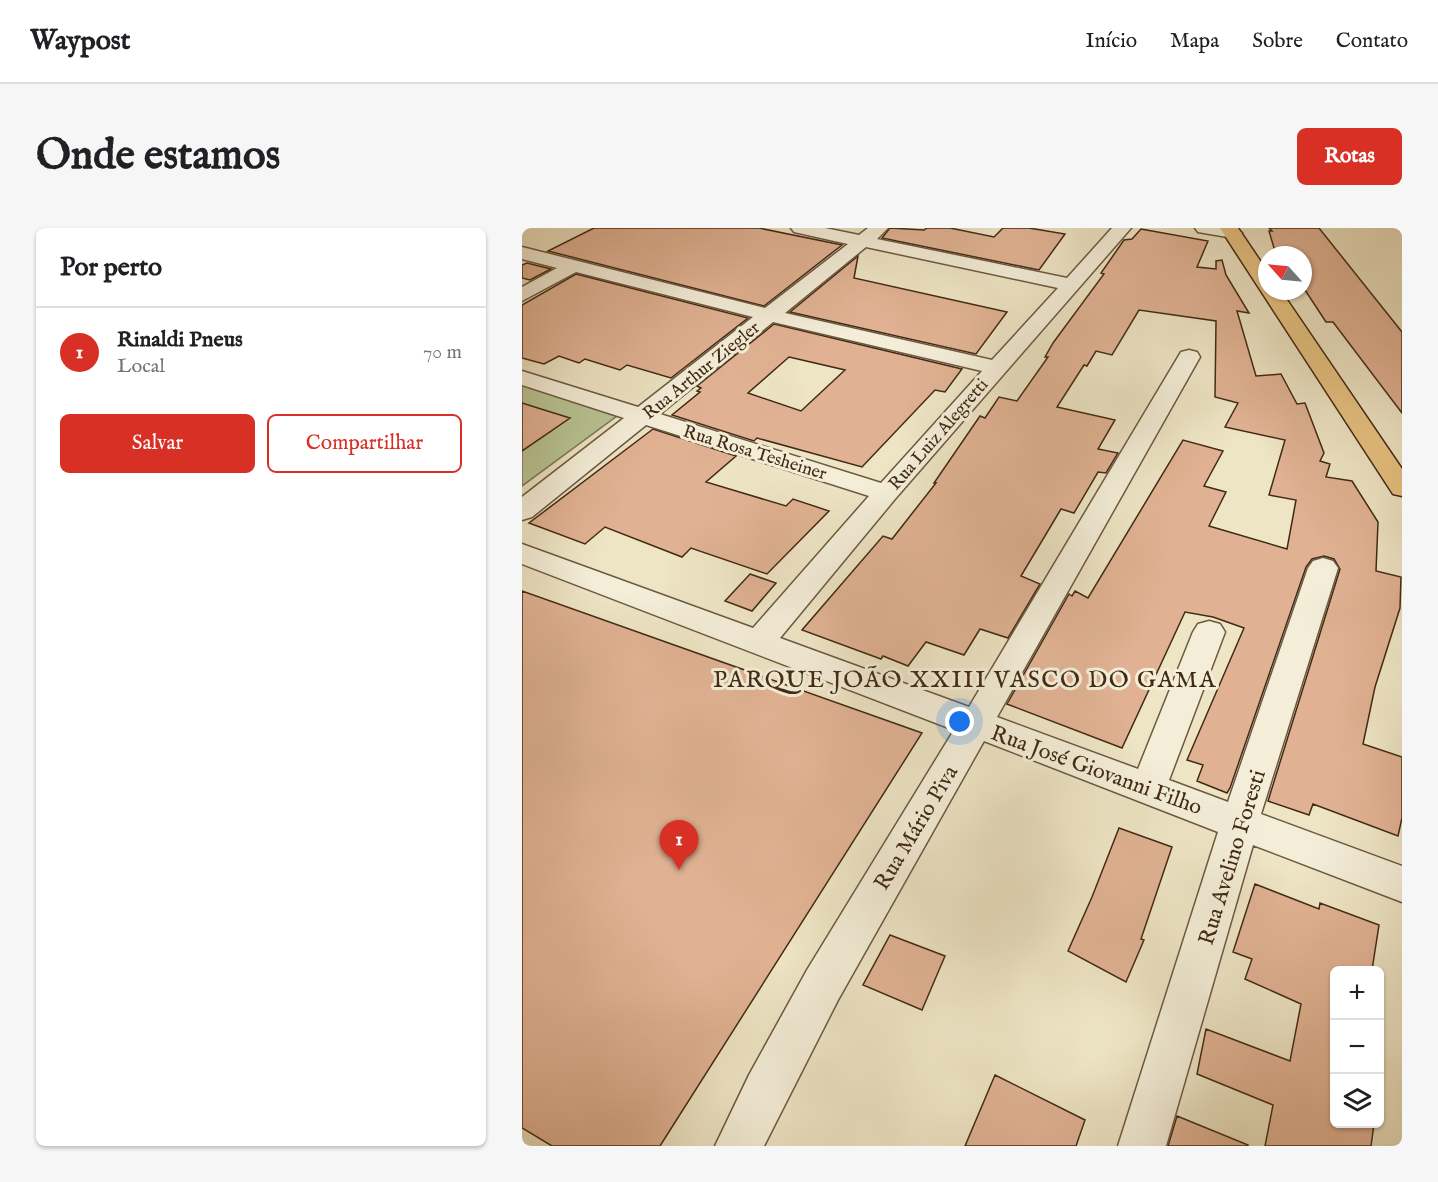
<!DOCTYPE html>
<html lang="pt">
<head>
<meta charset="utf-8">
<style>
	:root { --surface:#fff; --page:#f6f6f6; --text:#202124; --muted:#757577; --line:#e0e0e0; --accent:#d93025 }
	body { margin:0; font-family:"IM FELL English",serif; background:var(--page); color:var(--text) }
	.controls { position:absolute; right:18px; bottom:18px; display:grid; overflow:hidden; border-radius:9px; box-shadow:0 2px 4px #0004 }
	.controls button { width:54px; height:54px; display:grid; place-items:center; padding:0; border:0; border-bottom:2px solid var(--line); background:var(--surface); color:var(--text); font:30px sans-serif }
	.compass { position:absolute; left:736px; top:18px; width:54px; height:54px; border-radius:50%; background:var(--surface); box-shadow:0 2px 4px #0004; rotate:297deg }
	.you { position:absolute; left:438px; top:494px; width:21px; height:21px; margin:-15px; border:4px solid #fff; border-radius:50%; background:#1a73e8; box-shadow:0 0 0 9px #1a73e833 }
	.badge { display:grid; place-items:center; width:39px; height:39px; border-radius:50%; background:var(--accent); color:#fff; font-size:20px; font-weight:700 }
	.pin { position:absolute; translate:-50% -50px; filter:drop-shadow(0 2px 3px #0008) }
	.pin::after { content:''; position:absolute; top:32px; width:21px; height:18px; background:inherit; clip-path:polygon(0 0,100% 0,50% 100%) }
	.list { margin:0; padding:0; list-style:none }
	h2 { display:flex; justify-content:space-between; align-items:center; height:78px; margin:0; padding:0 24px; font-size:26px }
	h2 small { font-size:20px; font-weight:400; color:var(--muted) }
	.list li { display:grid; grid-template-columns:39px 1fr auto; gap:18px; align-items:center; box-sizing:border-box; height:90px; padding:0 24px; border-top:2px solid var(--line) }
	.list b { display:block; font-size:22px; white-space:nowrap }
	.list p { margin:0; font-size:20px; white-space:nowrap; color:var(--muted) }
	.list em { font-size:20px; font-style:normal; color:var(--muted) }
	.actions { display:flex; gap:12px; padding:18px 24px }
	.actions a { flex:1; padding:14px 0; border:2px solid var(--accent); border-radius:9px; text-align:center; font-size:21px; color:var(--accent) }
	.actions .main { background:var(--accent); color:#fff }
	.icon { flex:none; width:33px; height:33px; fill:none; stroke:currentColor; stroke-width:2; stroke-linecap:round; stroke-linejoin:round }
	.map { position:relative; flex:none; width:880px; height:918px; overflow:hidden; border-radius:9px }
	header { display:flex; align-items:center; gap:36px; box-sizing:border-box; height:84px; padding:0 30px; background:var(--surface); border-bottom:2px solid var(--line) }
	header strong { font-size:28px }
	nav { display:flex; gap:33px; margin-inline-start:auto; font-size:21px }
	.intro { display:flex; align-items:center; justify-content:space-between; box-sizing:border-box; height:144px; padding:0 36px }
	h1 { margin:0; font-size:42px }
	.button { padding:15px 27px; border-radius:9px; background:var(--accent); color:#fff; font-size:21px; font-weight:700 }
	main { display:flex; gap:36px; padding:0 36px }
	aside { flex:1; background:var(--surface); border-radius:9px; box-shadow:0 2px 4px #0004 }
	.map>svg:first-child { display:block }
	.green { fill:#b9c595; stroke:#7d7855; stroke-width:1.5 }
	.building { fill:#e0b293; stroke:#412a15; stroke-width:1.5; fill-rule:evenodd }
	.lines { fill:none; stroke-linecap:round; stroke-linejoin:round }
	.minor-casing { stroke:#6c5941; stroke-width:3 }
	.major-casing { stroke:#412a15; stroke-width:3 }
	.minor { fill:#f4eed9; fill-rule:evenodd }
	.major { fill:#e7c282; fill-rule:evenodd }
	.labels { text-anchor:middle; stroke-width:6; stroke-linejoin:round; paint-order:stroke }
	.far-street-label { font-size:18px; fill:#412a15; stroke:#f4eed9 }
	.street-label { font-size:22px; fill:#412a15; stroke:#f4eed9 }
	.neighbourhood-label { font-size:24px; letter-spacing:1.5px; fill:#412a15; stroke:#f4eed9 }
</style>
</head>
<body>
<header>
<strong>Waypost</strong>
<nav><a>Início</a><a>Mapa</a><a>Sobre</a><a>Contato</a></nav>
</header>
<div class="intro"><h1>Onde estamos</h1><a class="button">Rotas</a></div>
<main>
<aside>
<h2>Por perto<small></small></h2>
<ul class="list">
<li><span class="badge">1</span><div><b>Rinaldi Pneus</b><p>Local</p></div><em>70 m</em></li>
</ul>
<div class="actions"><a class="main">Salvar</a><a>Compartilhar</a></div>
</aside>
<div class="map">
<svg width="880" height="918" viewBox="0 0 880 918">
	<rect width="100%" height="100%" fill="#eee5c5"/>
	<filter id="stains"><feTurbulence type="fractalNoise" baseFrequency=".00333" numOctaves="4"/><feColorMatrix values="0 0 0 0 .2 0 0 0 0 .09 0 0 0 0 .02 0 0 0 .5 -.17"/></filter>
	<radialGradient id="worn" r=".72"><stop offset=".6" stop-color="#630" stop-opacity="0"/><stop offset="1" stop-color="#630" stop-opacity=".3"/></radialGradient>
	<path class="green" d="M 0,154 L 99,185 L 0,258 Z"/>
	<path class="building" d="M 72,0 L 237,0 L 320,17 L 242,78 L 26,23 Z
		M 368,0 L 402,2 L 405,0 L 428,0 L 472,9 L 481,0 L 507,0 L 543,6 L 517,42 L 360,10 Z
		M 747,0 L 797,0 L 880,104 L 880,185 L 811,94 L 804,94 L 781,59 L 781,27 L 754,27 L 747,3 L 750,3 Z
		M 619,1 L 686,13 L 675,39 L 694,41 L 694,33 L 700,32 L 704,47 L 727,85 L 715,83 L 734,148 L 759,146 L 775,176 L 783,175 L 802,225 L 798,233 L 808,236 L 804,249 L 830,253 L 856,294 L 854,343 L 879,349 L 878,380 L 853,459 L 841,516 L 880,529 L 880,590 L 876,608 L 791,576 L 787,587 L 746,573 L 818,341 L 812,331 L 802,328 L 790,331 L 784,339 L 708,560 L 705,565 L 675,553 L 681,537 L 665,532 L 722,400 L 691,389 L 663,384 L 600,520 L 485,476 L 547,366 L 550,368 L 553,363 L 566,370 L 661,212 L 701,223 L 682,258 L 704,264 L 687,298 L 765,321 L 774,272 L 747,267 L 763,212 L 703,199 L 716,175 L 693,169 L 694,93 L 617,82 L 590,127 L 574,123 L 565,138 L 562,137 L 535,179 L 593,192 L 576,221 L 596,225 L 584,245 L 576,244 L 552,285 L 539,281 L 499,348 L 518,356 L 486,410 L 458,401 L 442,427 L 404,414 L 386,438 L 361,428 L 359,431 L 280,402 L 361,308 L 370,311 L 414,255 L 412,255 L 458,188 L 463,190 L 477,169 L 495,173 L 526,129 L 523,129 L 531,115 L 582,46 L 579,45 L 602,12 L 610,11 Z
		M 336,28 L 332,50 L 485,84 L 454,126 L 268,84 Z
		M 5,35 L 29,41 L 8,52 L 0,50 L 0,37 Z
		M 54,46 L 226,90 L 149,150 L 105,137 L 98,142 L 63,131 L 57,135 L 37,128 L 22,136 L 0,130 L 0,77 Z
		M 252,96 L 440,141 L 423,164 L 413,162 L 340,239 L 235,210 L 232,213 L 150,187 L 178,164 L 175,163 L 179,160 L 175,158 ZM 267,129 L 323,142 L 279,183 L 226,165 Z
		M 0,175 L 19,181 L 48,190 L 0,223 Z
		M 131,201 L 214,228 L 184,254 L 264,278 L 271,271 L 307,283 L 245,346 L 169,320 L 160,329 L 83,299 L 63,316 L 7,295 Z
		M 228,346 L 254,355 L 230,383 L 203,373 Z
		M 0,363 L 400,505 L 138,918 L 30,918 L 0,900 Z
		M 597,600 L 650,619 L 619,711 L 622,712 L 604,754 L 546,723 L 570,669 Z
		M 733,656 L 797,681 L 798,675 L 857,697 L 850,742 L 813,742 L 813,896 L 852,896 L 849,918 L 743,918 L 751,877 L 675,846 L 684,801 L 768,833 L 779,776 L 723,751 L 730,731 L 711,724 Z
		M 368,707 L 423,728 L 400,782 L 341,757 Z
		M 473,847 L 563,892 L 554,918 L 443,918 Z
		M 655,888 L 726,917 L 726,918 L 646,918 Z"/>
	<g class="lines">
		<g class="minor-casing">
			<path id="minor" d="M 269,0 L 303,0 L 337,7 L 346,0 L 366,0 L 355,11 L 545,50 L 590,0 L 609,0 L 373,271 L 258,410 L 447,479 L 656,129 L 659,124 L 667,122 L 675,124 L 678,129 L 475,489 L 616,541 L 671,404 L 676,396 L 687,393 L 698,396 L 703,404 L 647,552 L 706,574 L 786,340 L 791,333 L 801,330 L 811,333 L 816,340 L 739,586 L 880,638 L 880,674 L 731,617 L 644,918 L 596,918 L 696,604 L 462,513 L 316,772 L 242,918 L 193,918 L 227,847 L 285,742 L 432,502 L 0,336 L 0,316 L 231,400 L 347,268 L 124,197 L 10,289 L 0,292 L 0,269 L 102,190 L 0,157 L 0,143 L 116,179 L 231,89 L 54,44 L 0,73 L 0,59 L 35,40 L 0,31 L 0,19 L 243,80 L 326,16 L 272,4 ZM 344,19 L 536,60 L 470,132 L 263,85 ZM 251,94 L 460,143 L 359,255 L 138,186 Z
				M 673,0 L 712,0 L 720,5 L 717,9 L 711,10 L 676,4 Z"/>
		</g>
		<g class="major-casing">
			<path id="major" d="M 698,0 L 716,0 L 745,43 L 745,63 L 759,63 L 880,241 L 880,268 L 871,266 Z"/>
		</g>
		<use href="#minor" class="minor"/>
		<use href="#major" class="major"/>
	</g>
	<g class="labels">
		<g class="far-street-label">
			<text transform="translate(179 142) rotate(-39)" y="6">Rua Arthur Ziegler</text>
			<text transform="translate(416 206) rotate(-49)" y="6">Rua Luiz Alegretti</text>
			<text transform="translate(233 224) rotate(17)" y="6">Rua Rosa Tesheiner</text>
		</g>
		<g class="street-label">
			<text transform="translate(575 541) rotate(20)" y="8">Rua José Giovanni Filho</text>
			<text transform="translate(393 599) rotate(-59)" y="8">Rua Mário Piva</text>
			<text transform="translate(709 629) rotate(-73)" y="8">Rua Avelino Foresti</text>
		</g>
		<g class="neighbourhood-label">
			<text x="443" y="459">PARQUE JOÃO XXIII VASCO DO GAMA</text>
		</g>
	</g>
	<rect width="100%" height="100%" filter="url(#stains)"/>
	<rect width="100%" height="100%" fill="url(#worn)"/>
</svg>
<div class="controls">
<button>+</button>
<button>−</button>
<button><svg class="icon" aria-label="layers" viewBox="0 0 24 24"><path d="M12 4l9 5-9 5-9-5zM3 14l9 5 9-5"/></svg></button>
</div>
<svg class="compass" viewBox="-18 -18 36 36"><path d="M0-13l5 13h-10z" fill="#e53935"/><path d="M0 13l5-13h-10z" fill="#757577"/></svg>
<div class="you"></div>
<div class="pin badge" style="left:157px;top:642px">1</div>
</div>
</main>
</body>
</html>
